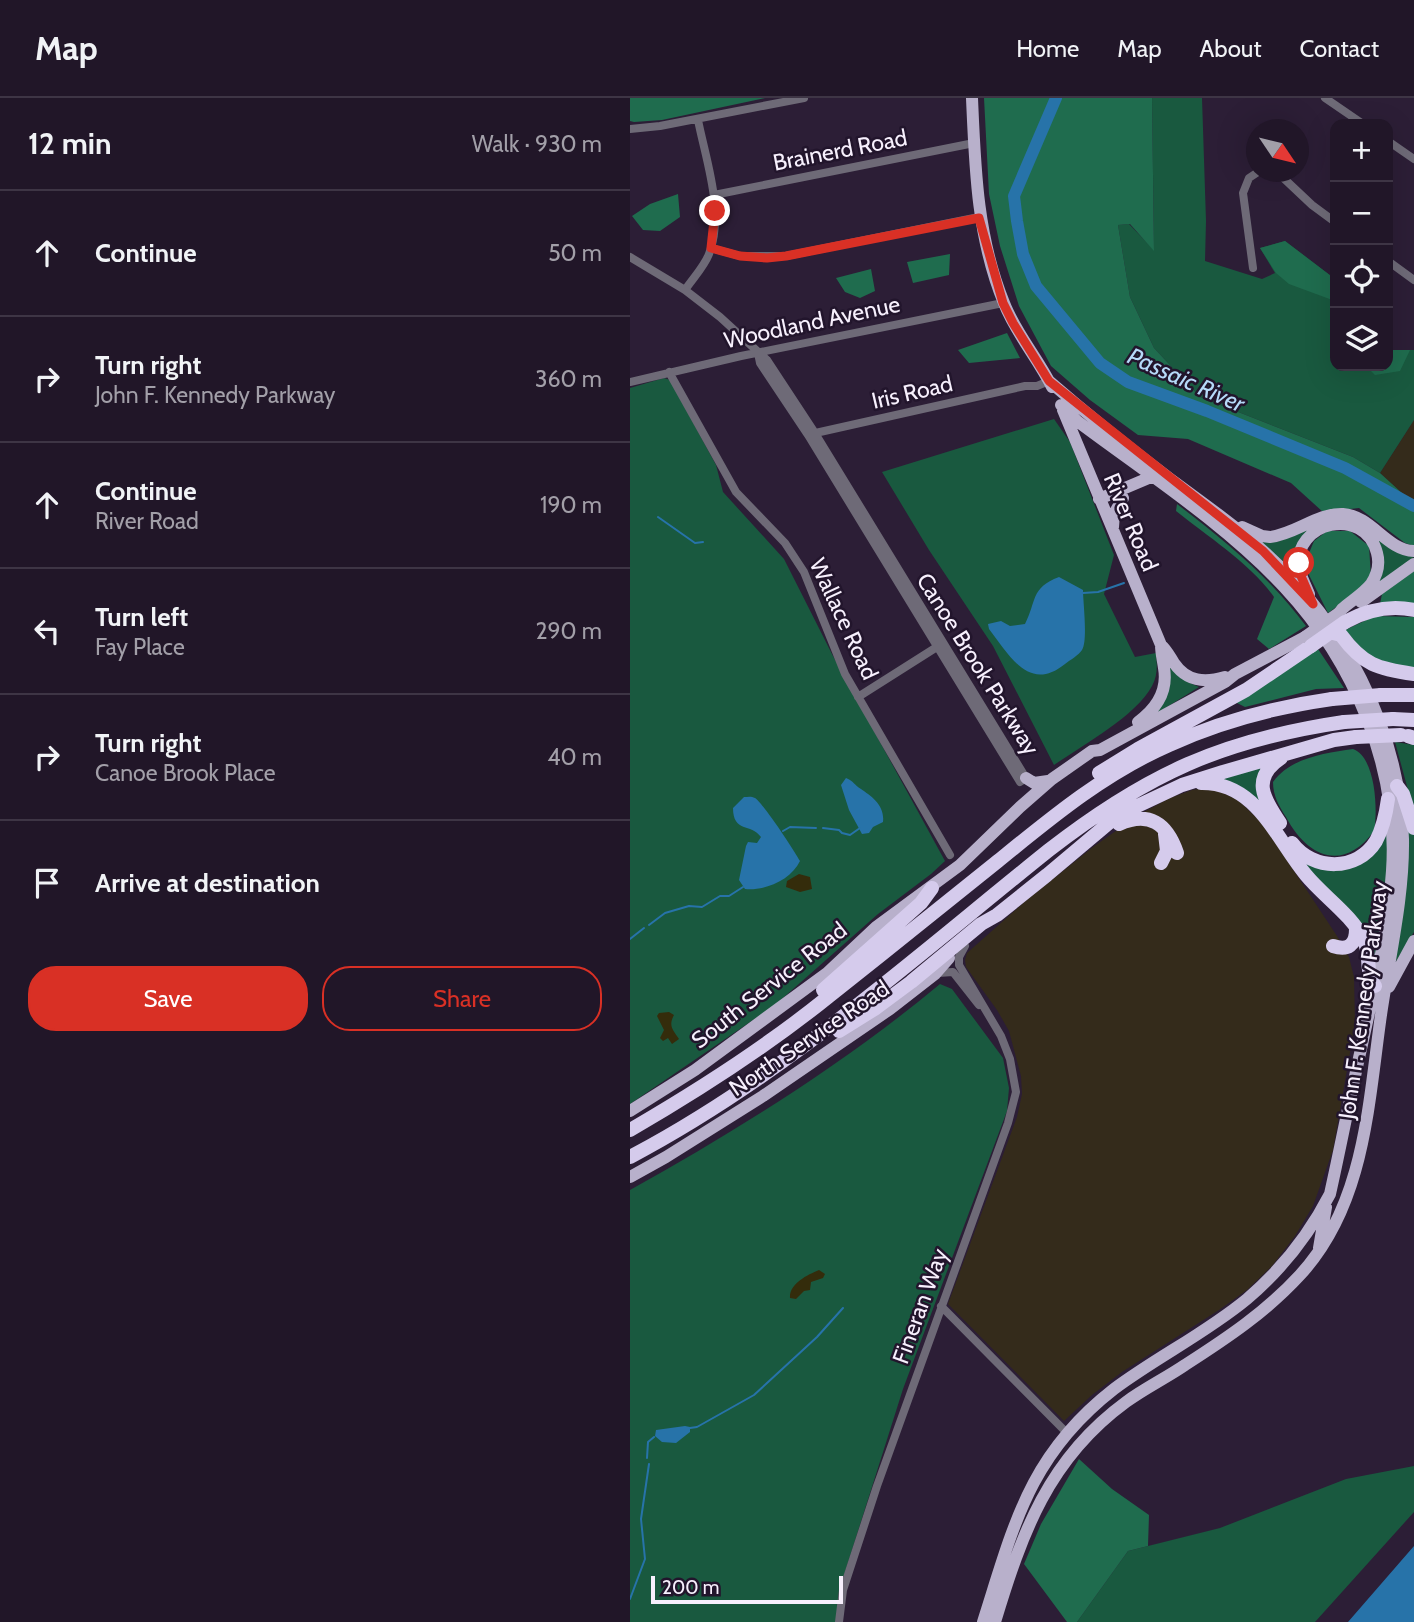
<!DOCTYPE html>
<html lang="en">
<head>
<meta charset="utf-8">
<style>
	:root { --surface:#211628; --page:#291f30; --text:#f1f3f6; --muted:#a29fa8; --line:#3e3545; --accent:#d93025 }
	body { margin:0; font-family:Cabin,sans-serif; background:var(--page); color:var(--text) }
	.controls { position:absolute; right:21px; top:21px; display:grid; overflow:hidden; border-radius:14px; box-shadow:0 7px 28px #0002 }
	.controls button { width:63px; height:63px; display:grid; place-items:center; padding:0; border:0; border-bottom:2px solid var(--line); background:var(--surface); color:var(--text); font:35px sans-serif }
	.compass { position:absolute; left:616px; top:21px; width:63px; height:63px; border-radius:50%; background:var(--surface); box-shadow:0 7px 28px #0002; rotate:125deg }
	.scale { position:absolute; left:21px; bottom:18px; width:192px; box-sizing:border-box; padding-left:7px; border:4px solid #f7f0fd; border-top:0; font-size:19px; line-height:24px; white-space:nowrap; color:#f7f0fd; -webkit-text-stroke:5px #22152c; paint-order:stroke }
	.stop { position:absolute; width:21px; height:21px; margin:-16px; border:5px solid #d93025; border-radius:50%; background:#fff }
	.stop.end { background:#d93025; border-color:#fff; box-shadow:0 2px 7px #0008 }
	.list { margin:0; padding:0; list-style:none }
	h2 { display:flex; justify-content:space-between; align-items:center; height:91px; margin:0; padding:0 28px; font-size:30px }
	h2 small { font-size:23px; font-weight:400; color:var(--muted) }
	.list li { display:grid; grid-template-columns:46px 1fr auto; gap:21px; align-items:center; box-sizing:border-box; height:126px; padding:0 28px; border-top:2px solid var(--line) }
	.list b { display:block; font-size:26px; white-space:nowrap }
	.list p { margin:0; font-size:23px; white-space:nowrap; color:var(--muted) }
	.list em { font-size:23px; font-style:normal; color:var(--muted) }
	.actions { display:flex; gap:14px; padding:21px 28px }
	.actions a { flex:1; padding:16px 0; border:2px solid var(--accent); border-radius:28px; text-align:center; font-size:24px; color:var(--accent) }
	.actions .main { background:var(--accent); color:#fff }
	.icon { flex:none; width:38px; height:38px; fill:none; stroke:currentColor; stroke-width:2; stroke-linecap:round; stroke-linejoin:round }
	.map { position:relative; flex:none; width:784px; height:1524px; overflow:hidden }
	header { display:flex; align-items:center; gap:42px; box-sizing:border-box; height:98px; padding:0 35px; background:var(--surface); border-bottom:2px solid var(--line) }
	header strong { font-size:33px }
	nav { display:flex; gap:38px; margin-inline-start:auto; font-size:24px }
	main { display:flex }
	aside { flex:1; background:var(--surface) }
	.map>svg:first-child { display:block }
	.commercial { fill:#342b1b }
	.green { fill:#19593f }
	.forest { fill:#1f6c4e }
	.sand { fill:#342c0b }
	.water { fill:#2773a9 }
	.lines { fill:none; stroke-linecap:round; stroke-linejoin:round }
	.stream { stroke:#2773a9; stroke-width:2 }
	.river { stroke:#2773a9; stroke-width:12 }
	.minor { stroke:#6e6a77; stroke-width:8 }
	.primary { stroke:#b8b0cb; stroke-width:12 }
	.motorway { stroke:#d5cbec; stroke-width:14 }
	.primary-bridge { stroke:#b8b0cb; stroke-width:12 }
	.motorway-bridge { stroke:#d5cbec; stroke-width:14 }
	.route { stroke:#d93025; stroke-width:9 }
	.labels { text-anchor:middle; stroke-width:5; stroke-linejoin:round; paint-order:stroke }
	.street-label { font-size:23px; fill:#f7f0fd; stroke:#22152c }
	.water-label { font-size:24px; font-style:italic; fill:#b6daf9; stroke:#22152c }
</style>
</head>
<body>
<header>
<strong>Map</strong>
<nav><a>Home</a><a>Map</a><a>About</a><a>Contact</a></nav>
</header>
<main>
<aside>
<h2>12 min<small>Walk · 930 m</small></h2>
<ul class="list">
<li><svg class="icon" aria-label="ahead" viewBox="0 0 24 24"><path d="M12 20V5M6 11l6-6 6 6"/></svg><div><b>Continue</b></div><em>50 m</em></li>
<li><svg class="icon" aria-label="right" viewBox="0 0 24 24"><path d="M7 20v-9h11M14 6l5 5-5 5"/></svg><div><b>Turn right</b><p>John F. Kennedy Parkway</p></div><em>360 m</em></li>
<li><svg class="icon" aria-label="ahead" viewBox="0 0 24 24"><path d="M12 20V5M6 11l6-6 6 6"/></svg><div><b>Continue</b><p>River Road</p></div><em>190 m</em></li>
<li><svg class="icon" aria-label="left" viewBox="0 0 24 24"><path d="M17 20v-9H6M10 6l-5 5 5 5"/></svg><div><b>Turn left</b><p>Fay Place</p></div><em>290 m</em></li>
<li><svg class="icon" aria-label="right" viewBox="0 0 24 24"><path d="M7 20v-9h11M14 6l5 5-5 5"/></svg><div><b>Turn right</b><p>Canoe Brook Place</p></div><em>40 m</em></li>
<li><svg class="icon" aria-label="arrive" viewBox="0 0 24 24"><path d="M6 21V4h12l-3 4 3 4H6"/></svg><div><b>Arrive at destination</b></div></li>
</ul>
<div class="actions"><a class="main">Save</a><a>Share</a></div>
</aside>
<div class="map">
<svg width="784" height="1524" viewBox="0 0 784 1524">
	<rect width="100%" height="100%" fill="#2c1e36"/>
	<path class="commercial" d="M 784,322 L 784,406 L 750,375 Z
		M 575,690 L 591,694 L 608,702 L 633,726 L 707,838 L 719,859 L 724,879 L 725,926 L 703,1052 L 683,1108 L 665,1138 L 642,1168 L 617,1192 L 589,1212 L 492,1274 L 462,1297 L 434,1323 L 318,1206 L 387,1019 L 392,996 L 391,978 L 379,933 L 367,912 L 336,869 L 335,862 L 337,855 L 398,801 L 463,749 L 510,716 L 540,700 L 562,692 Z"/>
	<path class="green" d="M 522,0 L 572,0 L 576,123 L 575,163 L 632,181 L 645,175 L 630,150 L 655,143 L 705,181 L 705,268 L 758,268 L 758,248 L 762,252 L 784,252 L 784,322 L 750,375 L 723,359 L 570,299 L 524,250 L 500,199 L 488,127 L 499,126 L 524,152 Z
		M 34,280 L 40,282 L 86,367 L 93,394 L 154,461 L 203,558 L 315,763 L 301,776 L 248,816 L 145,907 L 0,1006 L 0,290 Z
		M 424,321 L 440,344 L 484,457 L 474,496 L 505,559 L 526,555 C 527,567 528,577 522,588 C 506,618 453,647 424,667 L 363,548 L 299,452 L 252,374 Z
		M 681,430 L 663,472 L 628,441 L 647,444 Z
		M 738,431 L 784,459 L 745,490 L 751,479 Z
		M 538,565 L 558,584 L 569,589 L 516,622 Z
		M 765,644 L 784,647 L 784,714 Z
		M 638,663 L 640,719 L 592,680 Z
		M 776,725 L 784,737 L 784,834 L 765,865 Z
		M 757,735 L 757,780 L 744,869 L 742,859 L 669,761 L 699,770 Z
		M 310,886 L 322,891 L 373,960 L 379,990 L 377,1013 L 273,1291 L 209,1493 L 206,1524 L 0,1524 L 0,1092 C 108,1032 215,965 310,886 Z
		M 784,1368 L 784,1414 L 685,1524 L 447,1524 L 498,1453 L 590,1430 L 716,1381 Z"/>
	<path class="forest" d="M 0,0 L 135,0 L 32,22 L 4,24 L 0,23 Z
		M 354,0 L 522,0 L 524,153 L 500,126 L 488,127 L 500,199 L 524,250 L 570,299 L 723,359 L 750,375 L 784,406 L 784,448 L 775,445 L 729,410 L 693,414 L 661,385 L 558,341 L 508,337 L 460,302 L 421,268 L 389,208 L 370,148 L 359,96 Z
		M 48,96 L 50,119 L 30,133 L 13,132 L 2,118 L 20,106 Z
		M 655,143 L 705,181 L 705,203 L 659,186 L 646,175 L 630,150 Z
		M 320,156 L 319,177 L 283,185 L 277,164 Z
		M 241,171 L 245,193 L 230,200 L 215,194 L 206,180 Z
		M 377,235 L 390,260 L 339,265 L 328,252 Z
		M 758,248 L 762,252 L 780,252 L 770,273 L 745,277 L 736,268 L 758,268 Z
		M 547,406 C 595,443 640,479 676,528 L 639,551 L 627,541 L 644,499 C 621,466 577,438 546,413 Z
		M 697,433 L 720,433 L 739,448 L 741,479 L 720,499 L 698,515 L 674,467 L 684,443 Z
		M 784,473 L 784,506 L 750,506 L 752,496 Z
		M 745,518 L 784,519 L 784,571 L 742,563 L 715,532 Z
		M 688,551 L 714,590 L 686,591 L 615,609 L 605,604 Z
		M 723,651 C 746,659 748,714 744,733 C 713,775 677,759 656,719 C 649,708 643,698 643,684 C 660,660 695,655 723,651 Z
		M 449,1361 L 482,1391 L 519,1417 L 518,1448 L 498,1453 L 447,1524 L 437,1524 L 394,1466 L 411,1426 Z"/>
	<path class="sand" d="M 169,776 L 180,779 L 182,791 L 170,794 L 156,789 L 157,783 Z
		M 29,915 L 39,914 L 44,917 C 38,928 43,932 49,941 L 42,946 L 38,940 L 33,943 L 30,940 L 34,932 L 27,918 Z
		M 189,1172 L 195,1176 L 193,1180 L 181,1184 L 180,1192 L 174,1193 L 166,1201 L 160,1200 C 159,1186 177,1177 189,1172 Z"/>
	<path class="water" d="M 429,479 L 453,492 C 453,504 458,543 452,552 C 449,557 440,562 435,566 C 399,595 380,558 359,531 L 358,526 L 371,523 L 380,528 L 395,526 C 407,503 400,490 429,479 Z
		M 216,680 C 224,683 224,687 231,691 C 241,698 255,707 253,724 L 243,729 L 239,735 L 232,736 L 219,712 L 211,687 Z
		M 114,699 C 118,699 121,698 125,700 C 133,705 164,752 170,763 C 161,782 135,793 115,791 L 109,782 L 116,748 L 118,744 L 127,745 L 131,739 C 121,725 103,735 103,710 Z
		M 55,1328 L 60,1329 L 60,1334 L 46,1345 L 32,1344 L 25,1338 L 26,1332 Z
		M 784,1448 L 784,1524 L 718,1524 Z"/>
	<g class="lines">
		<path class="stream" d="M 28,419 L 65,445 L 73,444
			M 453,495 L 468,494 L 494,485
			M 193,730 L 209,732 L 212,735 L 220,737 L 230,730
			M 153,733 L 160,729 L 186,730
			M 19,827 L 35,815 L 59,808 L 72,809 L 90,798 L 99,798 L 113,789
			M 0,841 L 14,830
			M 60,1330 L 67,1329 L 124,1297 L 187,1239 L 213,1210
			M 17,1360 L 18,1344 L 24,1339
			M 0,1501 L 15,1461 L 11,1421 L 19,1366"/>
		<path class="river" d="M 426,0 L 384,98 L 387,123 L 393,156 L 406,188 L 470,265 L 498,284 L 577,313 L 715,370 L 784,408"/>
		<path class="minor" d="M 695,0 L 733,26
			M 0,31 L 30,28 L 174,0
			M 758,43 L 784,61
			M 647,74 L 682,107 L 705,124
			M 84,97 L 344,45
			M 81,150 L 110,158 L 156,158 L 349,119
			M 0,159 L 55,192 L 90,219 L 137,262 L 185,335 L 396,680 L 390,684 L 178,337 L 130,265 L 128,255
			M 758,163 L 784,182
			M 623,170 L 613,95 L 619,80 L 628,74
			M 55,192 C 63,180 74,169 79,156 C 95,114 76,63 68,22
			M 39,274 L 106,394 L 155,445 L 174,474 L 215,576 L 320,757
			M 0,284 L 111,258 L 373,205
			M 181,336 L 395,288 L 407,288 L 419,283
			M 228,599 L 310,547
			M 308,875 L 323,874 L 349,907
			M 311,1208 L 436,1334
			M 209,1524 L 213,1492 L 247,1388 L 378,1025 L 386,994 L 380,961 L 371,938 L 329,867 L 329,859 L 335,848"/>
		<path class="primary" d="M 342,0 C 345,70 347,139 374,205 C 386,236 408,260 422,289
			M 433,312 L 531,547 C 537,552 540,559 544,565 C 557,584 575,585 595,579
			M 469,401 L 521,379 L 527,378
			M 483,429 L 484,416 L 493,400
			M 612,429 L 632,438 L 640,439 C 666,436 687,415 713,416 C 742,418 756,452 784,453
			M 679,496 C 676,488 671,479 669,471 C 662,423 735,407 747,455 C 750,466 747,477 741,486 C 733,496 721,503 712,511 L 709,515
			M 731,504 L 784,466
			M 508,624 C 526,611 538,593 534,570 C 533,562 531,555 531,547
			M 396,680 L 404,685 L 418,683
			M 759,889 L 784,843
			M 0,1013 L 65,972 L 197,875 L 246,829 L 330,767 L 390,709 L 422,681 L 462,653 L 470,652 L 595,584 L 605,576 L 675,539
			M 0,1079 L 36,1059 L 133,998 L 260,911 L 305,876 L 319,860
			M 689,1150 L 696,1109
			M 353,1524 C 384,1427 399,1357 484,1291 C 527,1259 576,1235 617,1201 C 651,1172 680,1135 700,1096 C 711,1047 720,999 731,951 C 744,892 758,833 762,773 C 769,669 724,564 654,489 C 597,427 515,374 447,323 L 431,307
			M 365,1524 C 392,1435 418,1361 496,1304 C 515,1290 536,1280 555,1267 C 597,1240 636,1214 670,1177 C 733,1109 738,1012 750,924 C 758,864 774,802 773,741 C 770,631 712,522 631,451 C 602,425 570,403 539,380 C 498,349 458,317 419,283"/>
		<path class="motorway" d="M 715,524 C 737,512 760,507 784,512
			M 703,535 L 711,537 C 733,567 748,571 784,576
			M 751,597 L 784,597
			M 763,621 L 784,622
			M 778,638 L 784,640
			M 469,675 L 508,651 L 616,592 L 681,548
			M 571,685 C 627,684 646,741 676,777 C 694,799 721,816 734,842 C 741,857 735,875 745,888
			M 767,688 L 773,696 L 784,730
			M 650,725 C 633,700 621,680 651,660
			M 489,726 C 519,713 537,725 547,755
			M 662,745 C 683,773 727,774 746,743 C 753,730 756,716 758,701
			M 531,765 L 537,753 L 535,736
			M 703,848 C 718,853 726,847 726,831
			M 193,892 L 291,805 L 302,790
			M 209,933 L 246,910 L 281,884 L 351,826 L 367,817 L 417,777 L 480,724 L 503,710 L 552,687 L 593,674 L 704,642 L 726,639
			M 0,1032 C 69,992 136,949 198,899 C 255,854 312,808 368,763 C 422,719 475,675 539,647 C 591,623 646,609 702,601
			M 0,1059 C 154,978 284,860 419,752 C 517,676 592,642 714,624"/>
		<path class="primary-bridge" d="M 675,539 L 709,515"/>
		<path class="motorway-bridge" d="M 681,548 L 715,524
			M 702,601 L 751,597
			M 714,624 L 763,621
			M 726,639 L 771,637"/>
	</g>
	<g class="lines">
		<path class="route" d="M 85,113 L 81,150 L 110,158 L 137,160 L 156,158 L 349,120 L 373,205 L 383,225 L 419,283 L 633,453 L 683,506 L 671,478 L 669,465"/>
	</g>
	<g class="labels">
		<g class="street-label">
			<text transform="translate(210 52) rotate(-11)" y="8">Brainerd Road</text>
			<text transform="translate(182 224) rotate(-12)" y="8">Woodland Avenue</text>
			<text transform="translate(282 294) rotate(-13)" y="8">Iris Road</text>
			<text transform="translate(501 424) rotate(67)" y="8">River Road</text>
			<text transform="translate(214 521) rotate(65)" y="8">Wallace Road</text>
			<text transform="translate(348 566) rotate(58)" y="8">Canoe Brook Parkway</text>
			<text transform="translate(139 887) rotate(-38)" y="8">South Service Road</text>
			<text transform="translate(733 902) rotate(-82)" y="8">John F. Kennedy Parkway</text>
			<text transform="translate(179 940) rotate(-34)" y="8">North Service Road</text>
			<text transform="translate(290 1208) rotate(-70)" y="8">Fineran Way</text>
		</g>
		<g class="water-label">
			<text transform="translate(556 282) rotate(24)" y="8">Passaic River</text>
		</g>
	</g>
</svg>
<div class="controls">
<button>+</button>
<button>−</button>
<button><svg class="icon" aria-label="locate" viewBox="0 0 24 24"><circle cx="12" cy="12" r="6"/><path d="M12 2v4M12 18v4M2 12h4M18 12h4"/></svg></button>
<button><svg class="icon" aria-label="layers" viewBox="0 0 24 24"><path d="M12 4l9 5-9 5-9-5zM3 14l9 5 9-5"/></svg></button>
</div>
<svg class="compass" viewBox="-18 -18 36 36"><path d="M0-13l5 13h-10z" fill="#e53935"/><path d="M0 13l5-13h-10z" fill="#a29fa8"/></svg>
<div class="scale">200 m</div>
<div class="stop" style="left:669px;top:465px"></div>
<div class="stop end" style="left:85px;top:113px"></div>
</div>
</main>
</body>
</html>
